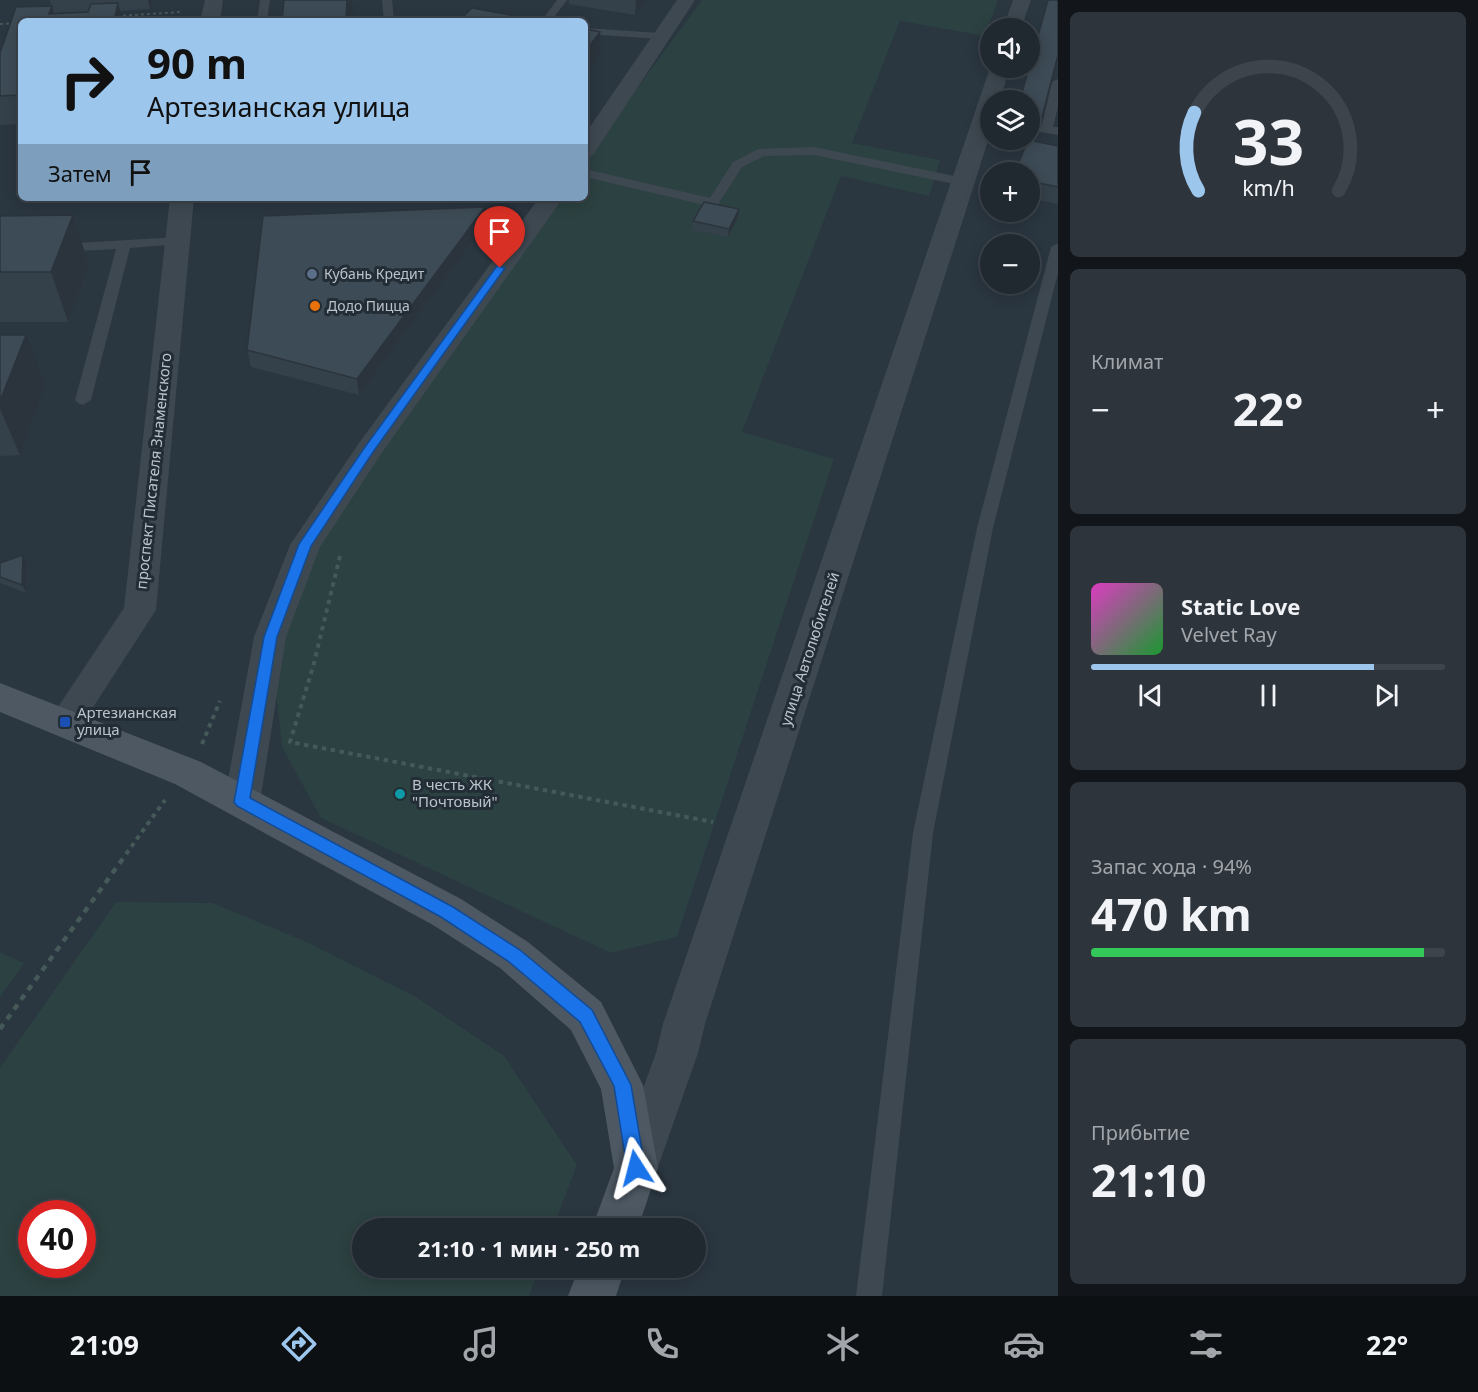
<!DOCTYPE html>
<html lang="ru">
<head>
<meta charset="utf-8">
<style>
  body { margin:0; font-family:"Noto Sans",sans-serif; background:#2d343c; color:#f1f3f6; height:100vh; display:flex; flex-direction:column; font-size:22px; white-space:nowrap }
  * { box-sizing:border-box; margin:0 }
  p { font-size:20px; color:#a2a6ab }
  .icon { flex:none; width:33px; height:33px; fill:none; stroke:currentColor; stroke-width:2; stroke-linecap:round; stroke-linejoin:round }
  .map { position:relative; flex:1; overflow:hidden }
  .panel { display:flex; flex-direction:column; gap:12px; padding:12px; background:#12161a; width:420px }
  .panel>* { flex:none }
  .hud { position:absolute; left:18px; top:18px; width:570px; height:183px; border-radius:9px; box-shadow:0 3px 15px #0003,0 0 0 2px #3d444c; background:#9dc6ed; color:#111; overflow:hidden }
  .buttons { position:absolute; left:980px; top:18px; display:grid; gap:12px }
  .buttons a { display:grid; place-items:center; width:60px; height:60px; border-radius:50%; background:#202830; box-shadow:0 3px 15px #0003,0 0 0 2px #3d444c; font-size:30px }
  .speed { position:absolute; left:18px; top:1200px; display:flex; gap:12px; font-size:30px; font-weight:700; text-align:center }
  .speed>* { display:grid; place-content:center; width:78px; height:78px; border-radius:50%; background:#202830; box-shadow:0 3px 15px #0003,0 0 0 2px #3d444c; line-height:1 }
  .speed .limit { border:9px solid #d22; background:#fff; color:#111 }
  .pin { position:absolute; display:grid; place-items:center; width:51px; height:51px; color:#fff; margin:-62px -26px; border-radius:50% 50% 50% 0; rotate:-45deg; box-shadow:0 0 6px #0007 }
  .pin .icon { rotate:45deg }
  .me { position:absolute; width:66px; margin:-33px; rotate:351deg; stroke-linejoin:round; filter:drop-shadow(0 0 4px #0008) }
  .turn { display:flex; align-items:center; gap:21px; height:126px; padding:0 30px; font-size:27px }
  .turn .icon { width:78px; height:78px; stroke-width:2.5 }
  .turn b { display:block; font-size:42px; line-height:51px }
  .then { display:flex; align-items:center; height:57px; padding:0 30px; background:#0003; gap:12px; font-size:22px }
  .big { font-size:45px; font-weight:700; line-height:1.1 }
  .panel .widget { flex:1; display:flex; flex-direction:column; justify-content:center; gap:9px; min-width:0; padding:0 21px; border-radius:9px; background:#2d343c }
  .panel .dial { align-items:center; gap:0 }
  .dial svg { height:156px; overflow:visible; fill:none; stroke:#3d444c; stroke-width:7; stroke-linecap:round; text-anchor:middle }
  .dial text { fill:#f1f3f6; stroke:none }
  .song { display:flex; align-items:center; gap:18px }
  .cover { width:72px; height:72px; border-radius:9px; background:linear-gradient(135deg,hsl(310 70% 55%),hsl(130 70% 35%)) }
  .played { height:6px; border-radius:3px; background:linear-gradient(90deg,#9dc6ed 80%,#3d444c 80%) }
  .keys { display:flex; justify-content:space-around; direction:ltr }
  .heat { display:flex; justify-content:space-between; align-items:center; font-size:33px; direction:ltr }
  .charge { height:9px; border-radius:4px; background:linear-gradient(90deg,#34c759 94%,#3d444c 0) }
  .trip { position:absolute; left:352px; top:1218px; width:354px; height:60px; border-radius:30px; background:#202830; box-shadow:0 3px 15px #0003,0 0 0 2px #3d444c; font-weight:700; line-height:60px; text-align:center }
  .menu { display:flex; height:96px; justify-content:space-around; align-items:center; background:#0d1013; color:#a2a6ab }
  .menu .icon { width:42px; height:42px }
  .menu .active { color:#9dc6ed }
  .menu b { font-size:27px; color:#f1f3f6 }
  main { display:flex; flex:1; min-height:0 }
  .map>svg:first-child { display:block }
  .green { fill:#2c4141; fill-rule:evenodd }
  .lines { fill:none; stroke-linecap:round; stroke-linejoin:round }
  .path-far2 { stroke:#455958; stroke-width:2; stroke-dasharray:3 3; stroke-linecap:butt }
  .path-far1 { stroke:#455958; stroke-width:4; stroke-dasharray:4.5 4.5; stroke-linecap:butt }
  .path { stroke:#455958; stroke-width:4.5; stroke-dasharray:6 6; stroke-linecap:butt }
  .lane { fill:#3e4850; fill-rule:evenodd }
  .street { fill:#3e4850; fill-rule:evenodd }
  .secondary { fill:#4d5863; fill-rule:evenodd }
  .wall { fill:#34404a; fill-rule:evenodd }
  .shaded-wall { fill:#2b343c }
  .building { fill:#3d4b56; stroke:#2b343c; stroke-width:1.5 }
  .route { fill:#1a73e8; stroke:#114b97; stroke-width:1.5 }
  .service-dot { fill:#5c6f8a; stroke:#232d36; stroke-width:2 }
  .food-dot { fill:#e8710a; stroke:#232d36; stroke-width:2 }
  .transit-dot { fill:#1a4fb4; stroke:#232d36; stroke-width:2 }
  .culture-dot { fill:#0f9aa8; stroke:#232d36; stroke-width:2 }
  .labels { text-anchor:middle; stroke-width:6; stroke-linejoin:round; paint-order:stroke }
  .far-poi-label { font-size:14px; fill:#bbc3ca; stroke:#232d36; text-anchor:start }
  .street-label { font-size:15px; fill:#bbc3ca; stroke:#232d36 }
  .poi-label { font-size:15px; fill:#bbc3ca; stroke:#232d36; text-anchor:start }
</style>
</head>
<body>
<main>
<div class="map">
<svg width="1058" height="1296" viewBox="0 0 1058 1296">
  <rect width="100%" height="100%" fill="#2a3640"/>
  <!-- green -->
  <g class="green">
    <path d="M702,0H998L985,36L900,21L852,143L940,160L929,196L841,176L742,432L834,459L677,937L611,953L321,818L282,747L270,637L331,506L557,198H585V159Z"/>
    <path d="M116,902L212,903L307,942L416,997L504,1056L577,1165L553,1228H363V1268H539L529,1296H0V1068ZM32,1214H82V1264H32Z"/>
    <path d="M0,952L24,963L0,997Z"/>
  </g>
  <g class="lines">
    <!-- path-far2 -->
    <g class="path-far2">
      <path d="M117,16L181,12"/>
      <path d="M0,24L21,23"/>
    </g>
    <!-- path-far1 -->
    <g class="path-far1">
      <path d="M340,556L313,667L290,742L713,822"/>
      <path d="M202,744L220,701"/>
      <path d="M126,854L165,800"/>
    </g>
    <!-- path -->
    <path class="path" d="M0,1029L127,853"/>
    <!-- lane -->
    <g class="lane">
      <path d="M260,0H270L267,21H257Z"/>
      <path d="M382,0H392L394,21H384Z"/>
      <path d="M557,0H567L551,21H541Z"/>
      <path d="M585,28L661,33L666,36L661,39L585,34Z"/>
      <path d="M1058,79V107L1053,127H1058V135L1029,130V122L1042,125L1052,82Z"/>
      <path d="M814,147L964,178L970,182L964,186L814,155L764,156L742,167L717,206L713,207L585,177V169L710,198L733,162L758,149Z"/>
      <path d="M178,237L183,238L185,241L183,244L130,248L91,400L83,405L78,403L75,400L116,249L60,252L53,248L60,244Z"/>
      <path d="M1058,243V273L993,528L933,833L882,1296H856L913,833L977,528L1051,247Z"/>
    </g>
    <!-- street -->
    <g class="street">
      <path d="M205,0H223L220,21H200Z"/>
      <path d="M677,0H695L593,155L585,157V134Z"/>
      <path d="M1013,0H1031L1021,28H1003Z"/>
      <path d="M990,68H1010L1000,100H990V134L975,182L705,1024L698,1053L652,1184L636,1190L620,1184L614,1168L656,1053L663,1024Z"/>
      <path d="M170,198H194L156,610L77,732L65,736L53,732L48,722L124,608Z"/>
      <path d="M539,198H563L379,457L320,547L286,637L260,802L255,813L242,818L229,813L224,802L254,637L290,545L359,443Z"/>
    </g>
    <!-- secondary -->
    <g class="secondary">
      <path d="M0,683L201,762L461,899L528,942L601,1002L643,1085L658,1168L638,1228H592L614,1168L601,1089L571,1030L500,968L433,925L175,784L0,712Z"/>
      <path d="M579,1268H625L616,1296H568Z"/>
    </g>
  </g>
  <!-- wall -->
  <g class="wall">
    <path d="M50,0H153L150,9L120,11L123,21H21V124L0,125V53L16,7L51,6ZM88,12L54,14V13L89,12Z"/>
    <path d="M569,0H646L635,15L569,4Z"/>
    <path d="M1029,100L1042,117L1040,125L1029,123Z"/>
    <path d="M1058,146V202L1057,204L1029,198V172Z"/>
    <path d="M73,215L89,265L68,322H0V216Z"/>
    <path d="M738,217L728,237L692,230L693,221Z"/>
    <path d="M486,223L359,395L251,367L247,350Z"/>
    <path d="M0,335L45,385L20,455L0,456Z"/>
    <path d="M0,563H27L26,593L0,583Z"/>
  </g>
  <!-- shaded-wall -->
  <g class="shaded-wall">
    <path d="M148,0H153L150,9Z"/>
    <path d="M347,0H352L353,21H346Z"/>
    <path d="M636,0H646L635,15Z"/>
    <path d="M118,3L123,21H114Z"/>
    <path d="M52,6L56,21L49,14Z"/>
    <path d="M600,32L599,54L585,73V52Z"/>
    <path d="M21,87V102L19,95Z"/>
    <path d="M485,207L486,223L359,395L357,379Z"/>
    <path d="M739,209L738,217L728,237L729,229Z"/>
    <path d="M73,215L89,265L68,322L51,272Z"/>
    <path d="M26,335L45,385L20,455L0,409V401Z"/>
    <path d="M23,555L27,563L26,593L22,585Z"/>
  </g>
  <!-- building -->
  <g class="building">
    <path d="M284,0H347L346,21H282Z"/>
    <path d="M1048,0H1058V55L1042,117L1029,114V100H1020Z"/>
    <path d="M118,3L114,21H21V87L19,95L0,96V53L16,7L52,6L49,14L88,12L91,4Z"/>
    <path d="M472,8L542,21H459Z"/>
    <path d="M585,29L600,32L585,52Z"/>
    <path d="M1028,140L1058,146V187L1029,181V172H1015Z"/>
    <path d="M704,202L739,209L729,229L693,221Z"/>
    <path d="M485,207L357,379L247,350L263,216Z"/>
    <path d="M73,215L51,272H0V216Z"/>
    <path d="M0,335H26L0,401Z"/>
    <path d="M23,555L22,585L0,577V563Z"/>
  </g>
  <!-- route -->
  <path class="route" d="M497,266L505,268L373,452L311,546L277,637L250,798L453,907L520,950L592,1010L631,1085L645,1168L643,1175L636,1177L630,1175L627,1168L614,1086L580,1022L508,961L441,917L237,806L234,802L264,637L299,544L365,447Z"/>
  <!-- markers -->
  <circle class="service-dot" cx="312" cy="274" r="6"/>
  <circle class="food-dot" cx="315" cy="306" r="6"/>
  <rect class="transit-dot" x="59" y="716" width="12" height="12" rx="3"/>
  <circle class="culture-dot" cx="400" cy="794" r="6"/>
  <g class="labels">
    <!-- far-poi labels -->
    <g class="far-poi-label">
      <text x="324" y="279">Кубань Кредит</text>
      <text x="327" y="311">Додо Пицца</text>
    </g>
    <!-- street labels -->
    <g class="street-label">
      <text transform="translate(154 471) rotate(-84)" y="5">проспект Писателя Знаменского</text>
      <text transform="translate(810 649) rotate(-72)" y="5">улица Автолюбителей</text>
    </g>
    <!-- poi labels -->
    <g class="poi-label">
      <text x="77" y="718">Артезианская<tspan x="77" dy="17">улица</tspan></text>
      <text x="412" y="790">В честь ЖК<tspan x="412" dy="17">"Почтовый"</tspan></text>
    </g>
  </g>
</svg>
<div class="buttons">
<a><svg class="icon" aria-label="sound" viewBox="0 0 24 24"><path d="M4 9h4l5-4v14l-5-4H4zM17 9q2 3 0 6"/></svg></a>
<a><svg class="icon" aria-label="layers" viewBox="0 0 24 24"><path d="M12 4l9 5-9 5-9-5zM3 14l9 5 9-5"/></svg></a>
<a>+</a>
<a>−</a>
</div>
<div class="speed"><div class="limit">40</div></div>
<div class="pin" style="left:500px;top:268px;background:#d93025"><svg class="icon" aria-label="arrive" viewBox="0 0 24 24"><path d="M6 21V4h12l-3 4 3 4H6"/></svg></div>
<svg class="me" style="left:636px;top:1168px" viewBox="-20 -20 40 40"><path d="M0-17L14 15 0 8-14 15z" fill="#1a73e8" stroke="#fff" stroke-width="4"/></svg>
<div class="trip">21:10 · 1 мин · 250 m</div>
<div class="hud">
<div class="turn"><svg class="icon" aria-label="right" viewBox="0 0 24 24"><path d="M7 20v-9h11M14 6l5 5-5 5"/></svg><div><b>90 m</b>Артезианская улица</div></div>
<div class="then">Затем<svg class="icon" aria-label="arrive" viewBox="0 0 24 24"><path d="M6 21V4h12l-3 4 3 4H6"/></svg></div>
</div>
</div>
<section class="panel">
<div class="widget dial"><svg viewBox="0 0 100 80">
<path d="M14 69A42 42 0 1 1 86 69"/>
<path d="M14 69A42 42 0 0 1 12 29" stroke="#9dc6ed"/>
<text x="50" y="56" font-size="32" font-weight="700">33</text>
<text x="50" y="72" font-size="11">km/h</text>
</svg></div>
<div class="widget"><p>Климат</p>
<div class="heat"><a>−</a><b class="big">22°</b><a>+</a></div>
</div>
<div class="widget">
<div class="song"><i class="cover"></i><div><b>Static Love</b><p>Velvet Ray</p></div></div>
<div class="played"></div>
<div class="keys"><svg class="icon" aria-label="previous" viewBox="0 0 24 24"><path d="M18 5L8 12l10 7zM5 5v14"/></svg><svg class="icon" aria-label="pause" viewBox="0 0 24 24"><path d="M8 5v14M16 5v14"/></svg><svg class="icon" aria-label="next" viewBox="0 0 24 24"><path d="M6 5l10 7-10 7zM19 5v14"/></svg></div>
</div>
<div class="widget"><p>Запас хода · 94%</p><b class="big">470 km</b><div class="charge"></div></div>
<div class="widget"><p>Прибытие</p><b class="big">21:10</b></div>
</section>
</main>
<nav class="menu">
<b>21:09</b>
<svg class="icon active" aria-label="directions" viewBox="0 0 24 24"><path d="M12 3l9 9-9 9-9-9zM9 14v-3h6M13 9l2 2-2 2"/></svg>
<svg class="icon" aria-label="music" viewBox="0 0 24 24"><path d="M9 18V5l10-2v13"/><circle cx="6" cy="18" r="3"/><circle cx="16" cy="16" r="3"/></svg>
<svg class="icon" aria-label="phone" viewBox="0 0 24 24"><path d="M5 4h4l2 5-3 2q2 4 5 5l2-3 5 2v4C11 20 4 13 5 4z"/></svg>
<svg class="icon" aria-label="climate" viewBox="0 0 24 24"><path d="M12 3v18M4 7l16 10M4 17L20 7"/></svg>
<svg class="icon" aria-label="car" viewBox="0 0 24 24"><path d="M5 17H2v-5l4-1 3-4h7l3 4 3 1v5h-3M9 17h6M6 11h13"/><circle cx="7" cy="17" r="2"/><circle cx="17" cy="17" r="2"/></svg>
<svg class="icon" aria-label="filters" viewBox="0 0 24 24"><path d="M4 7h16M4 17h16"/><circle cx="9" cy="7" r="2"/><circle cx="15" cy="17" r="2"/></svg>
<b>22°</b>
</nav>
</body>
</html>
